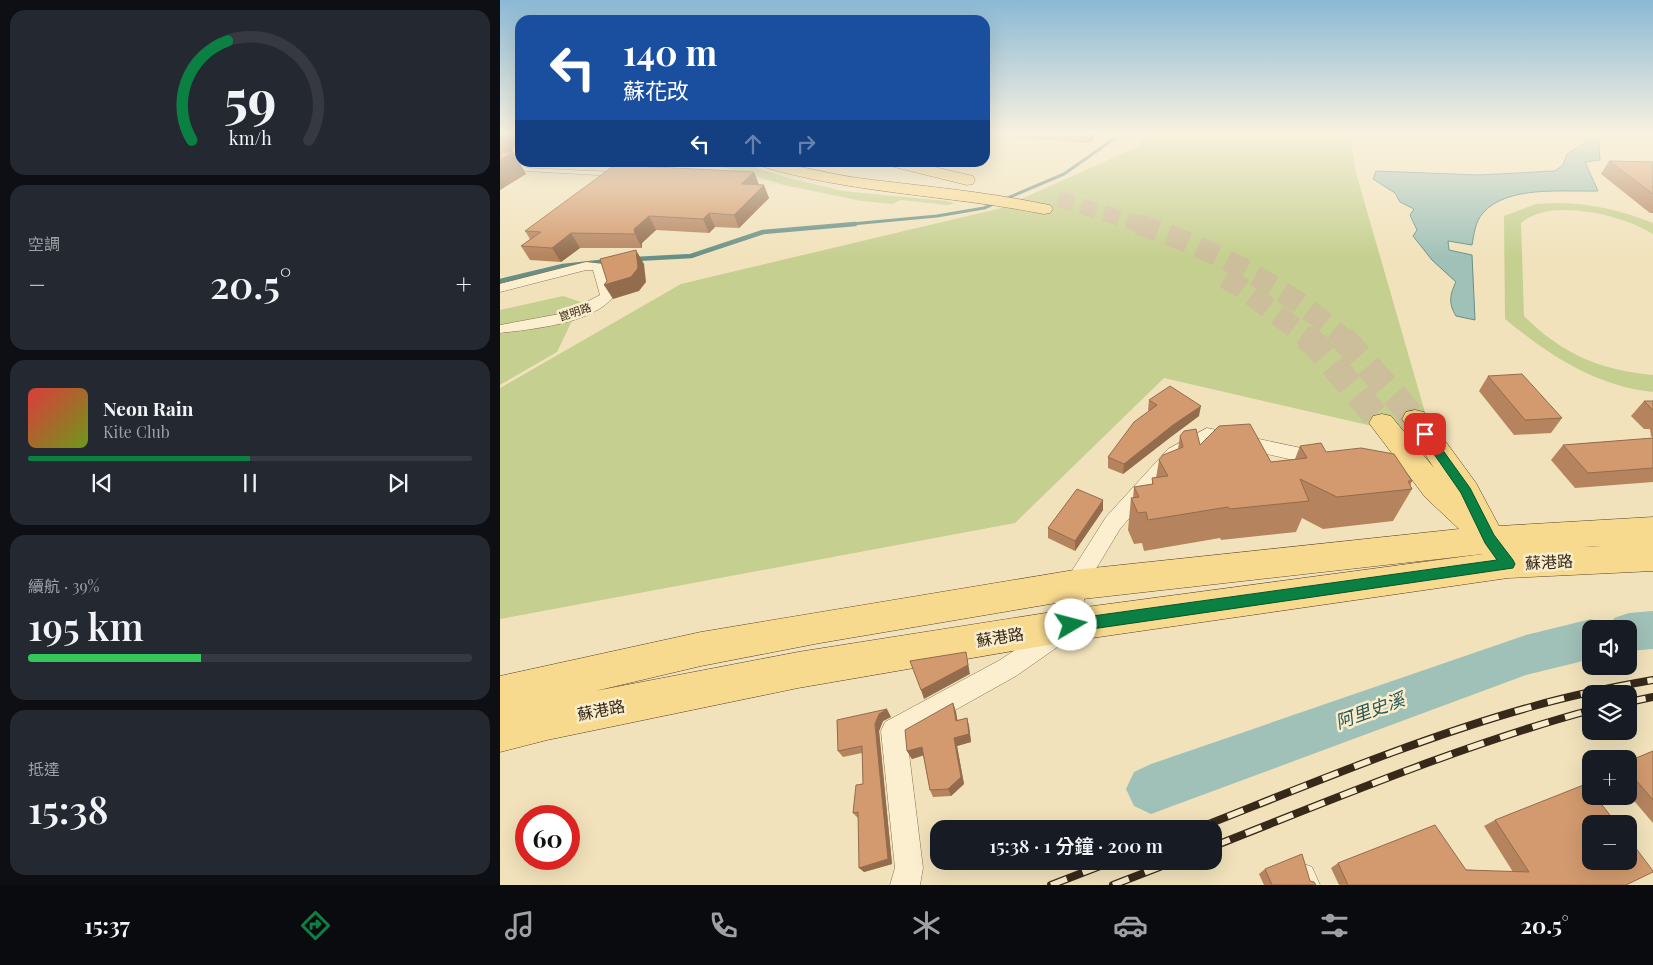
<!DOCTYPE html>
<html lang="zh-TW">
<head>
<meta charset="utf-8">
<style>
  body { margin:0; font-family:"Playfair Display","Noto Sans TC",serif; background:#242831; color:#f1f3f6; height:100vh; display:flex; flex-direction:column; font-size:19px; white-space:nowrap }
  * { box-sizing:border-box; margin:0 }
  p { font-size:16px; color:#9ea1a6 }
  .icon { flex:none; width:28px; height:28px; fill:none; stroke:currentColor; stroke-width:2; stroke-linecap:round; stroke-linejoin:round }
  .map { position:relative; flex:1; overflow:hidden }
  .side { display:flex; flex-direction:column; gap:10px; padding:10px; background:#0d0f14; width:500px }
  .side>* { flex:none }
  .banner { position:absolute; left:15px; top:15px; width:475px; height:152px; border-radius:15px; box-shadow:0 5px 20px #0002; background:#1a4fa0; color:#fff; overflow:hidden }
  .controls { position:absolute; left:1082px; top:620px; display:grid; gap:10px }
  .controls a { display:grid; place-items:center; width:55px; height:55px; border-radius:10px; background:#171b24; box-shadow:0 5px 20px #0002; font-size:25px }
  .speed { position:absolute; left:15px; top:805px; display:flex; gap:10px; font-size:25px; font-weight:700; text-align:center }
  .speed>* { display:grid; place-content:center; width:65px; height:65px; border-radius:50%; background:#171b24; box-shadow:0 5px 20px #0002; line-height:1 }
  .speed .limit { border:8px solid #d22; background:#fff; color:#111 }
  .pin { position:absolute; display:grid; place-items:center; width:42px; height:42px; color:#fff; margin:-21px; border-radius:10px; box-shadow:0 2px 8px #0006 }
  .me { position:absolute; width:55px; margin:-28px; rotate:82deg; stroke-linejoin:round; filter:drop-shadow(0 0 4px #0008) }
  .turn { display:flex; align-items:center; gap:18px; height:105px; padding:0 25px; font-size:22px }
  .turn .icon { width:65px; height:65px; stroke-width:2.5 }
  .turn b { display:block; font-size:35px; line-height:42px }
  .lanes { display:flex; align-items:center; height:48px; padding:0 25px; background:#0003; justify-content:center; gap:25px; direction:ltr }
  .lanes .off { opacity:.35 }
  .big { font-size:38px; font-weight:600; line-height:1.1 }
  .side .widget { flex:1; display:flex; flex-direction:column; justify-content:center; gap:8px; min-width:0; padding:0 18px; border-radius:15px; background:#242831 }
  .side .dial { align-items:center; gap:0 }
  .dial svg { height:130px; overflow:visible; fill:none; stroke:#363941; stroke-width:7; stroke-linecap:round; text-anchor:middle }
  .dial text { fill:#f1f3f6; stroke:none }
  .song { display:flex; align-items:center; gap:15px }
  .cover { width:60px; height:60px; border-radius:8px; background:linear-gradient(135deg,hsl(0 70% 55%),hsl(80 70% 35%)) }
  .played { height:5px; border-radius:2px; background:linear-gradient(90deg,#0b8043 50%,#363941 50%) }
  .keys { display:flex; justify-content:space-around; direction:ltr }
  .heat { display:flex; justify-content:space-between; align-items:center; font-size:28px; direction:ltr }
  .charge { height:8px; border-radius:4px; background:linear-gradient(90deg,#34c759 39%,#363941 0) }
  .trip { position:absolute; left:430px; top:820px; width:292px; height:50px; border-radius:15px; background:#171b24; box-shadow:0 5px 20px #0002; font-weight:600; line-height:50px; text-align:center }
  .tabs { display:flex; height:80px; justify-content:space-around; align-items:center; background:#090b0e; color:#9ea1a6 }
  .tabs .icon { width:35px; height:35px }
  .tabs .active { color:#0b8043 }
  .tabs b { font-size:22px; color:#f1f3f6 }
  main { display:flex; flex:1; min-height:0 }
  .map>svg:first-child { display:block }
  .green { fill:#c5cf8f }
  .water { fill:#a0c1b8; stroke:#678f86 }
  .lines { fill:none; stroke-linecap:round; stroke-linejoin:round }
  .stream-far1 { stroke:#678f86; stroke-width:3 }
  .stream { stroke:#678f86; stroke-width:4.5 }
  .river { fill:#a0c1b8; fill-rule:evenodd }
  .primary-tunnel-far2 { stroke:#ccbd9b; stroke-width:16; stroke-dasharray:16 8; stroke-linecap:butt }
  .primary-tunnel-far1 { stroke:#ccbd9b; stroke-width:21; stroke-dasharray:21 11; stroke-linecap:butt }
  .primary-tunnel { stroke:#ccbd9b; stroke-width:26; stroke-dasharray:26 13; stroke-linecap:butt }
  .lane-casing { stroke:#897154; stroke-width:1 }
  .street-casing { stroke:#897154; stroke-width:1 }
  .primary-casing { stroke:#563f29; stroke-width:1 }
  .lane { fill:#fbefcf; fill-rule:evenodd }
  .street { fill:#fbefcf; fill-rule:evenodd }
  .primary { fill:#f8da8f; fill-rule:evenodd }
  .rail-casing { stroke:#37291a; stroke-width:8 }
  .rail { stroke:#f8eccb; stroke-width:5.5; stroke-dasharray:17; stroke-linecap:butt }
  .wall { fill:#b5845f }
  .shaded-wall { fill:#936c4d }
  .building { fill:#d29a6e; stroke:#936c4d }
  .route { fill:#0b8043; stroke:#07532c }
  .labels { text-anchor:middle; stroke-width:5; stroke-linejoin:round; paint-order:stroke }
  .far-street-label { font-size:11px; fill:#37291a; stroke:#f8eccb }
  .near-street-label { font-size:16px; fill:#37291a; stroke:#f8eccb }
  .near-water-label { font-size:18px; font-style:italic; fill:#285856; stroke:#f8eccb }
</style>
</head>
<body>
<main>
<section class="side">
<div class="widget dial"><svg viewBox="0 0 100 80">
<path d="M14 69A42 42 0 1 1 86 69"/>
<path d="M14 69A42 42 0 0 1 36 8" stroke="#0b8043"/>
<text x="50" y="56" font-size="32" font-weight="700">59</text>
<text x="50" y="72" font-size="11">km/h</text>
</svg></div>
<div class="widget"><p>空調</p>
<div class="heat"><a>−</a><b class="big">20.5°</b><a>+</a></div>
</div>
<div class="widget">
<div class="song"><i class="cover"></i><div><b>Neon Rain</b><p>Kite Club</p></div></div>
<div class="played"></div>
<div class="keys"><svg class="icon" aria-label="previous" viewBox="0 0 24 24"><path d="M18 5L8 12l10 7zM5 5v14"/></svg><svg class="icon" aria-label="pause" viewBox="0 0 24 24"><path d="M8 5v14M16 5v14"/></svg><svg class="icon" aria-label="next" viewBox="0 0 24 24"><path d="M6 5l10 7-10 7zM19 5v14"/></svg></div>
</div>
<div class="widget"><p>續航 · 39%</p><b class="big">195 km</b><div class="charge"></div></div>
<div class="widget"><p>抵達</p><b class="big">15:38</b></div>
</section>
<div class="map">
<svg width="1153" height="885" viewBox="0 0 1153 885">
  <rect width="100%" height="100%" fill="#f1e2bb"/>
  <!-- green -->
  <g class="green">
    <path d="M647,134H850L856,173L933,440L664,378L515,523L0,619V388L181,284L501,208L639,146Z"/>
    <path d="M209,163H241L288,178L343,191L447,201L454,203L448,205L401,200L392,204L362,201L288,186Z"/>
    <path d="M1055,203C1090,203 1121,210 1153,223V234C1123,215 1050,197 1021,223L1024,316C1062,354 1100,370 1153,375V392C1095,386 1049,355 1005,319L1004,216L1036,204Z"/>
    <path d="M63,296L81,302L57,352L0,385V334L49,322L0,327V310Z"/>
  </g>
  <!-- water -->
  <path class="water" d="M1086,134H1098L1100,160L1085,162L1098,191C1064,192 1007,185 983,213C975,222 974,234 972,245L948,241L949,250L972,255L975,320L956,316C948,303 950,294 956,282L932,260L913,236L917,230L910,215L914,209L900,202L895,193L873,179L876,171L978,175L1055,171L1063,165L1067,154L1085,143Z"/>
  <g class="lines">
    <!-- stream-far1 -->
    <path class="stream-far1" d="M341,225L437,216L484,208L564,174L621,134"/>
    <!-- stream -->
    <g class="stream">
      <path d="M136,259L191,256L263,232L355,224"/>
      <path d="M0,281L63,266L109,261"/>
    </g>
    <!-- river -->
    <g class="river">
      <path d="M1153,611V649L1129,651V629H1110L1114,618L1129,613Z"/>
      <path d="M1091,619L1106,625L1108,629H1091V659L1026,675L651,814L634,806L626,789L634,772L651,764L1026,635Z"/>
    </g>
    <!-- primary-tunnel-far2 -->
    <path class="primary-tunnel-far2" d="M558,199L642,225"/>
    <!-- primary-tunnel-far1 -->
    <g class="primary-tunnel-far1">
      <path d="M638,224C712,248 785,286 843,338"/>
      <path d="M725,278L742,288L808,338"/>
    </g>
    <!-- primary-tunnel -->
    <g class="primary-tunnel">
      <path d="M806,337L816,345L882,423"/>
      <path d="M842,337L915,419"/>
    </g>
    <defs>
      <g id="lane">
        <path d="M0,159L15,160L27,168L115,172L118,174L115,176L26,171L12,163H0Z"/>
        <path d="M807,865L812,867L820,885H805L800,872L802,867Z"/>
      </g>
      <g id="street">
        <path d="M86,262L104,264L114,296C93,324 32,329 0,333V325L65,313L100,295L93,270H86L0,292V284Z"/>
        <path d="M707,428L820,452L826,454L829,459L826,464L820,466L709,441L680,459L620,529L585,587L582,625L579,632L516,676L407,737L423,868L420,885H390L395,868L381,731L385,722L500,660L560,620L563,585L606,517L668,449Z"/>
      </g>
      <g id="primary">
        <path d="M255,162C290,162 323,173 358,178C420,186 482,191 544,204L550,205L553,209L550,213L544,214C449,195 351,194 257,165Z"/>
        <path d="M384,162H414L473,176L475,180L473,184L467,185L386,165Z"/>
        <path d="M915,410L924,412L976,483L999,526L1153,517V543L1084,547L1153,543V571L1008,578L571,641L298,688L47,740L0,752V676L201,632L574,570L959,529L925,497L869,423L873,416L882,414L891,416L934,468L902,419L906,412ZM983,554L571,609L298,652L95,691L201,666L320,643L574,600Z"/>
      </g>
    </defs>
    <!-- lane casing -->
    <use href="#lane" class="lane-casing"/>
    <!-- street casing -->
    <use href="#street" class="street-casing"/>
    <!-- primary casing -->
    <use href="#primary" class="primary-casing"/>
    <!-- lane -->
    <use href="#lane" class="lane"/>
    <!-- street -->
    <use href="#street" class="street"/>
    <!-- primary -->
    <use href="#primary" class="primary"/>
    <defs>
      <g id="rail">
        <path d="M1129,702L1153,697"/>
        <path d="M696,829C808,785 919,738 1034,706C1073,695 1113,687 1153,680"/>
        <path d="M714,846C839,797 962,745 1091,710"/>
        <path d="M551,885L613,861"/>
        <path d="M613,885L675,861"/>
      </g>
    </defs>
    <!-- rail casing -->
    <use href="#rail" class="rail-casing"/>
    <!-- rail -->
    <use href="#rail" class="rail"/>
  </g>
  <!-- wall -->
  <g class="wall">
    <path d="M0,134L26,174L0,190Z"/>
    <path d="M494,134H597L590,143L494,136Z"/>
    <path d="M1109,161L1153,162V213H1150L1101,174Z"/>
    <path d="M254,172L259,185L269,198L239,228L215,227L209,233L156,230L142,243V248H80L61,262L30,260L21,246L30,239L25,231Z"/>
    <path d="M988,376L1062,418L1051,433L1014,435L979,391Z"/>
    <path d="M649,400L699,416L672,436L623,474L608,468V457L649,411L648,410Z"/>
    <path d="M1144,401H1153V482L1075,488L1051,460L1063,445L1153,438L1151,436L1150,429H1144L1131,416Z"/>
    <path d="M680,436L700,445L771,462L795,459L800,446L826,452L912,481L910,486L912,489L893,521L823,529L802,518L796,532L721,540L720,538L644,551L642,543L634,544L628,530L631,498H633L634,487L652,484V478H656L659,460L678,449Z"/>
    <path d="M603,500V510L575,551L548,538V528Z"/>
    <path d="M453,703L456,712L457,720L467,718L469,726L471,742L457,746L464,784L451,796L433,797L430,790L423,755L412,759L407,751Z"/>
    <path d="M391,717L383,721L379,731L392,864L364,872L358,818L353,813L363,784L362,753L343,757L338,751L337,720Z"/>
    <path d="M1153,751V823L1129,795V761Z"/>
    <path d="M995,820L1126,885H839L831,868L838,863L1013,872L984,826Z"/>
    <path d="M765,869L810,881L816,885H764L759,874Z"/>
  </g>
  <!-- shaded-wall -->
  <g class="shaded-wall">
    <path d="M0,134H20V136L11,153L13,152L26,174L0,190V160L8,155L0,143Z"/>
    <path d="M591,134H597L590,143Z"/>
    <path d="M254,172L259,185L241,184Z"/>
    <path d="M264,185L269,198L239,228L234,215Z"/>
    <path d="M209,213L215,227L209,233L203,219Z"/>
    <path d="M149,216L156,230L142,243V248L135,234L134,229Z"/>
    <path d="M71,233L80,248L61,262L52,248Z"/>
    <path d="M136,250L144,264L146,282L139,291L113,299L104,285Z"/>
    <path d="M701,406L699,416L672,436L623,474L624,464L673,425Z"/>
    <path d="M603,500V510L575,551V541Z"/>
    <path d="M466,652L470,674L424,699L421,690Z"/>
    <path d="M453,703L456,712L459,729L456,721Z"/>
    <path d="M387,709L391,717L383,721L379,731L392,864L364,872L359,868L375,724L379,714Z"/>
    <path d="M467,718L469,726L471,742L457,746L464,784L451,796L448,789L454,738Z"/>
    <path d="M422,747L425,755L412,759L407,751Z"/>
  </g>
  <!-- building -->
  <g class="building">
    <path d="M0,152H13L0,160Z"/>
    <path d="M1109,161L1153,162V194Z"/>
    <path d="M115,165L254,172L241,184L264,185L234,215L209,213L203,219L149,216L134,229L135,234L71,233L52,248L21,246L41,232L25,231Z"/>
    <path d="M136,250L138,268L131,277L104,285L107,281L100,259Z"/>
    <path d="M1022,374L1062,418L1025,420L988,376Z"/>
    <path d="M670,386L701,406L673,425L624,464L608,457L634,422L657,405L649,400Z"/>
    <path d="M1144,401H1153V410Z"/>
    <path d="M750,424L771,462L807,458L800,446L821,443L826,452L861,448L894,454L912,481H908L912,489L837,497L800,479L809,501L730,509L728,507L648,520L646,512L638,513L631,498L639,497L634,487L653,484L652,478L668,476L659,460L663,455L683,447L680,436L684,431L696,429L700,445L719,426Z"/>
    <path d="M1153,438V468L1088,473L1063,445Z"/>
    <path d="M577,489L603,500L575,541L548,528Z"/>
    <path d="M466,652L468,665L421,690L410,661Z"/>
    <path d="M453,703L456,721L467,718L469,734L454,738L461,777L448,789L430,790L422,747L407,751L405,730Z"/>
    <path d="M387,709L379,714L375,724L388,859L359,868L358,812L353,813L356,785L363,784L362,746L338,751L337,720Z"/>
    <path d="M1153,751V800L1129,772V761Z"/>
    <path d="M1086,784L1091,791V796H1095L1117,824H1091V861H1129V839L1153,871V872L1126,885H848L838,863L935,825L966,870L1029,872L995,820Z"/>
    <path d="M802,854L810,881L814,882L816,885H772L765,869Z"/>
  </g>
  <!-- sky -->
  <linearGradient id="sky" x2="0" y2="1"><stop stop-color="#8bb9d5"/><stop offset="0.52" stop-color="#f9f2e0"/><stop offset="1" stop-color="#f9f2e0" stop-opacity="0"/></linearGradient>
  <rect width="1153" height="258" fill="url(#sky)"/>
  <!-- route -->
  <path class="route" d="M925,430L929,431L970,488L994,535L1013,560L1015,564L1013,568L571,632L565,630L563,625L565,621L571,619L997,560L985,543L961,493L920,434Z"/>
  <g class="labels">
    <!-- far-street labels -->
    <g class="far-street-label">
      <text transform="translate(75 312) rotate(-18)" y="4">崑明路</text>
    </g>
    <!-- near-street labels -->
    <g class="near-street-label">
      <text transform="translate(1049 562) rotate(-3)" y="6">蘇港路</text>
      <text transform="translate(500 637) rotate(-9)" y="6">蘇港路</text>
      <text transform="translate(101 710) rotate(-11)" y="6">蘇港路</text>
    </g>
    <!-- near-water labels -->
    <g class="near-water-label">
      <text transform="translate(870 711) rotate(-20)" y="6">阿里史溪</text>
    </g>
  </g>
</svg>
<div class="controls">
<a><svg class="icon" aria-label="sound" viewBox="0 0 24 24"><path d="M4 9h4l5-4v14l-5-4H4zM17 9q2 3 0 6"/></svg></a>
<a><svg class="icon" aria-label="layers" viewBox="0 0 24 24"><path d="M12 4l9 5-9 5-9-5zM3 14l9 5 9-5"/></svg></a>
<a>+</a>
<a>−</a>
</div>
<div class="speed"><div class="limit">60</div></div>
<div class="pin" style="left:925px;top:434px;background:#d93025"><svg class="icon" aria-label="arrive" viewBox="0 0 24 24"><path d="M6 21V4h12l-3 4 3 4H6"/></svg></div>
<svg class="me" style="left:571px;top:625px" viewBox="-20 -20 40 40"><circle r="19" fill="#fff"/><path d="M0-13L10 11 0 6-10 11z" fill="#0b8043"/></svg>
<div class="trip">15:38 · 1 分鐘 · 200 m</div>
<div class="banner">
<div class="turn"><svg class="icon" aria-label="left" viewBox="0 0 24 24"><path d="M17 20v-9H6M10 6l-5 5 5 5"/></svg><div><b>140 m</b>蘇花改</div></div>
<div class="lanes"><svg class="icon" aria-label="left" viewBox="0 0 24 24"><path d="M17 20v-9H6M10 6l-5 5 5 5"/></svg><svg class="icon off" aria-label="ahead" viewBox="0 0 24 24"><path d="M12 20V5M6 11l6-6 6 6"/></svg><svg class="icon off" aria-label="right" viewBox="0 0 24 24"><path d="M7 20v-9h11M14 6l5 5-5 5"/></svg></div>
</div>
</div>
</main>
<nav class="tabs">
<b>15:37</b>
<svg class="icon active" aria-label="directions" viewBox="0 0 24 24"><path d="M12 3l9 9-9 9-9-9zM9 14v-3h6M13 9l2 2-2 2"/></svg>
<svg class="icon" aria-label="music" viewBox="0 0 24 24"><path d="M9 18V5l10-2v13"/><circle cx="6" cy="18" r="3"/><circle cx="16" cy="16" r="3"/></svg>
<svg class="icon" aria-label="phone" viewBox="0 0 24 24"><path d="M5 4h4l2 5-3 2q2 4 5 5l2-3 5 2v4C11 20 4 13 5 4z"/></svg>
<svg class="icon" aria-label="climate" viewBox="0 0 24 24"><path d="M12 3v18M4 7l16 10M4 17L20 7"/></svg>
<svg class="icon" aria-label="car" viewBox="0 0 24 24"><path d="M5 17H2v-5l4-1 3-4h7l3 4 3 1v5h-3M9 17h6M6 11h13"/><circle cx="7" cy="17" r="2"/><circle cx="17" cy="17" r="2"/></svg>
<svg class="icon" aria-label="filters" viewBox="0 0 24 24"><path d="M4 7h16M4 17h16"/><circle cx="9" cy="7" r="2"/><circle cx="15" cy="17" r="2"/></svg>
<b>20.5°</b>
</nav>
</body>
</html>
